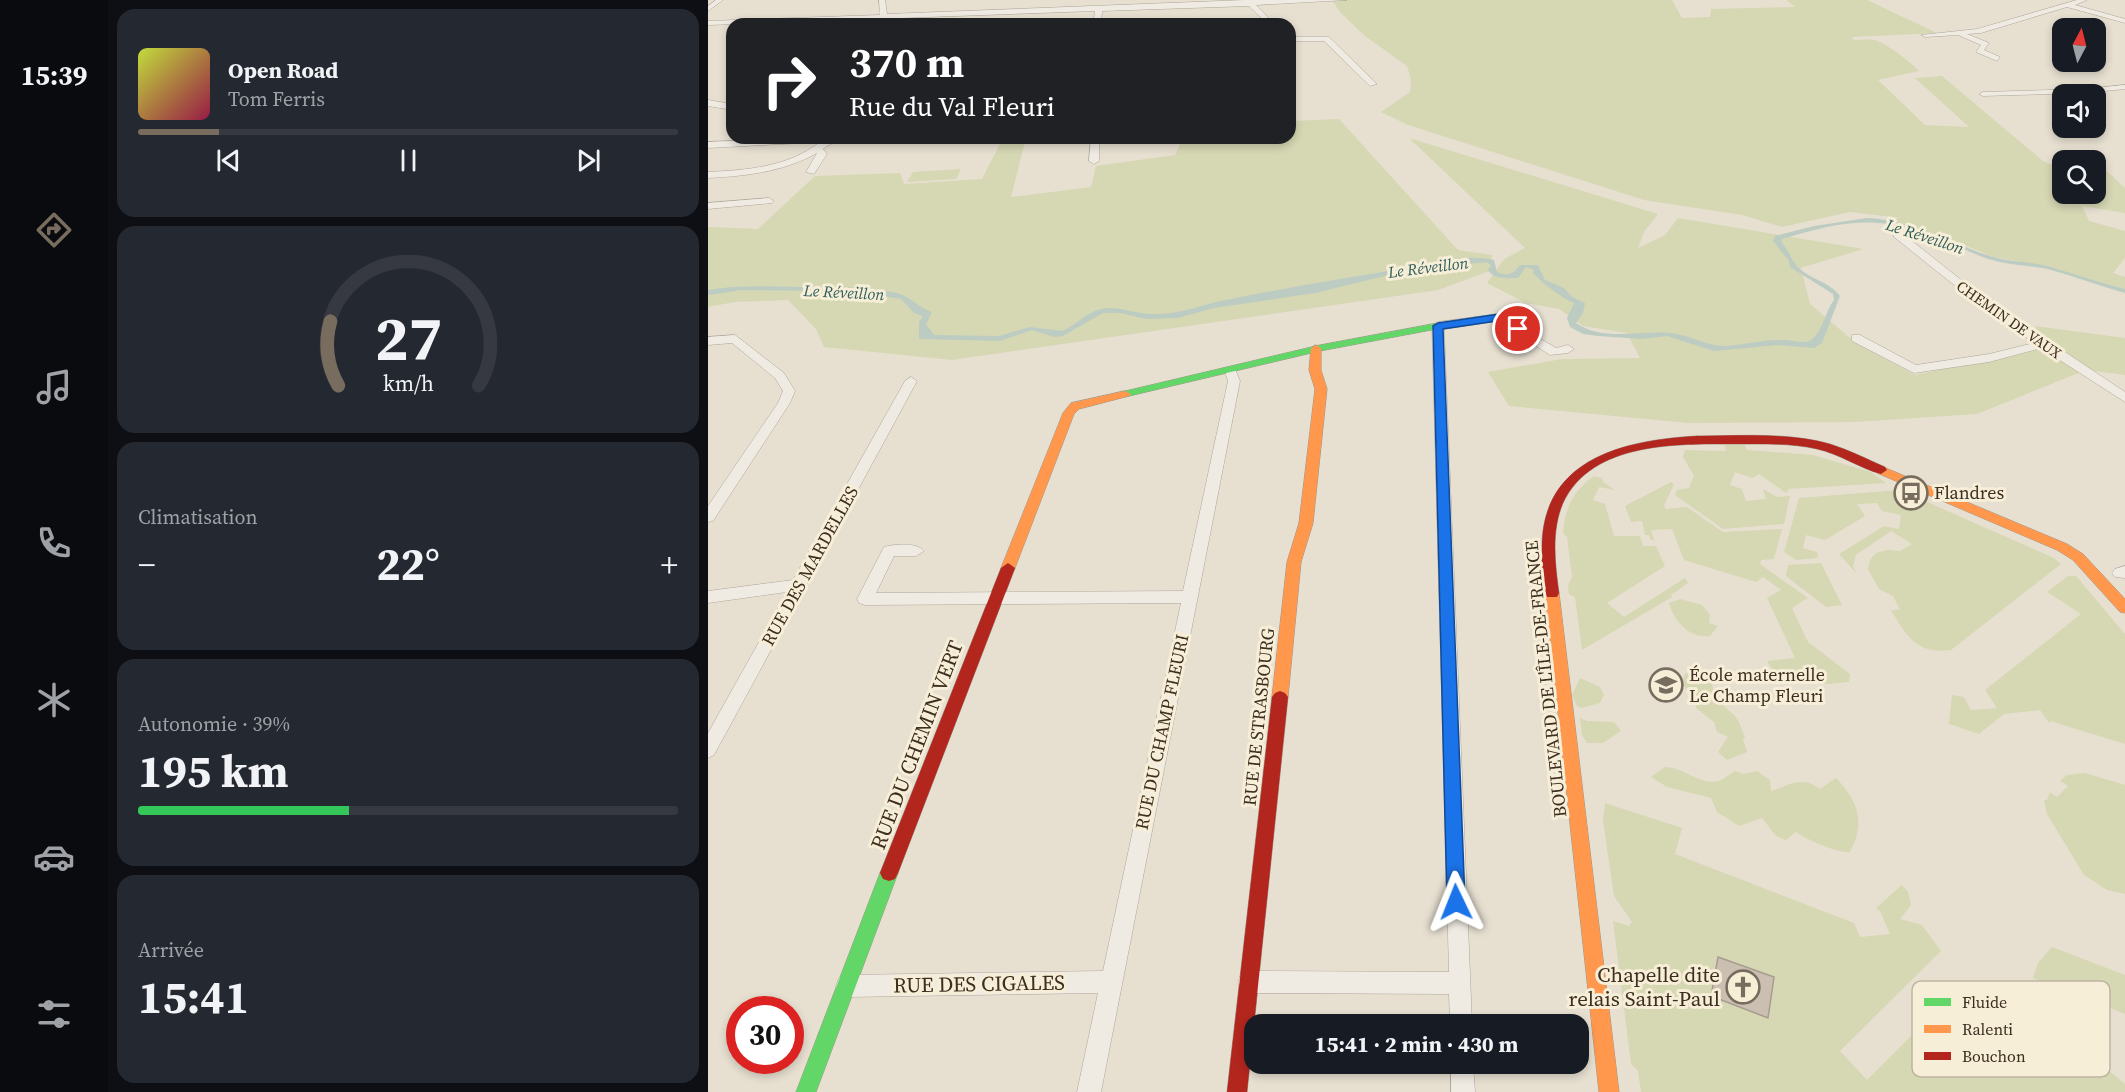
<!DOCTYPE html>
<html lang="fr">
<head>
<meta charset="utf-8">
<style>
  body { margin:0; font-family:"Source Serif 4",serif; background:#242831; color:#f1f3f6; height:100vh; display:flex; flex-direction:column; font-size:22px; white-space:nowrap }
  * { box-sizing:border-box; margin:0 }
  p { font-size:20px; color:#9ea1a6 }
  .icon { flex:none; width:33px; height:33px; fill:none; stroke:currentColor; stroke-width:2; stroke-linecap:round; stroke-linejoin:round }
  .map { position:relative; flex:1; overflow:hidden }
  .details { display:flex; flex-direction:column; gap:9px; padding:9px; background:#0d0f14; width:600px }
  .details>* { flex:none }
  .banner { position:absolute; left:18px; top:18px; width:570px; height:126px; border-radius:18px; box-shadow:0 3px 9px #0003; background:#202124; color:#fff; overflow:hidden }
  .needle { width:39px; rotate:7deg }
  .fabs { position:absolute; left:1344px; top:18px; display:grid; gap:12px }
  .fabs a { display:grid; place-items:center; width:54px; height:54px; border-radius:12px; background:#171b24; box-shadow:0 3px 9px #0003; font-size:30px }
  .speed { position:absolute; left:18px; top:996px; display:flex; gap:12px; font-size:30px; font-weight:700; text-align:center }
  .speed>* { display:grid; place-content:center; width:78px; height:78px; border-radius:50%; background:#171b24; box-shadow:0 3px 9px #0003; line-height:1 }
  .speed .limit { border:9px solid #d22; background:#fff; color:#111 }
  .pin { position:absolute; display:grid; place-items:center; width:51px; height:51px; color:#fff; margin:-26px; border:3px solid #fff; border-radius:50%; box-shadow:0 2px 6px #0007 }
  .me { position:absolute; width:66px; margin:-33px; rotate:358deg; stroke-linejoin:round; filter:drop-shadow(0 0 4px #0008) }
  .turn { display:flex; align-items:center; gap:21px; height:126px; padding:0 24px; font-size:27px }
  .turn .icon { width:78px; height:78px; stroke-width:2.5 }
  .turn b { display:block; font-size:42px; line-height:51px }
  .big { font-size:45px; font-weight:700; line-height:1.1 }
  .details .widget { flex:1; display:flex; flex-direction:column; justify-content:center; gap:9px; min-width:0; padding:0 21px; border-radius:18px; background:#242831 }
  .details .dial { align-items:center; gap:0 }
  .dial svg { height:156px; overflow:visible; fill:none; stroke:#363941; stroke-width:7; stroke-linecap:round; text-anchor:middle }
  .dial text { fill:#f1f3f6; stroke:none }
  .song { display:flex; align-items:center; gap:18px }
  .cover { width:72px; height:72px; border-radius:9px; background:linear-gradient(135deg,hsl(70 70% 55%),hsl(340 70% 35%)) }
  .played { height:6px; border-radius:3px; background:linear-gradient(90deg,#786c5e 15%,#363941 15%) }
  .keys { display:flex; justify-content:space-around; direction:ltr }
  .heat { display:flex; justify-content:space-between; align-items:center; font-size:33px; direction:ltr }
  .charge { height:9px; border-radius:4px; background:linear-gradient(90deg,#34c759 39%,#363941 0) }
  .trip { position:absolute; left:536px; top:1014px; width:345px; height:60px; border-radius:18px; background:#171b24; box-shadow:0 3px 9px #0003; font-weight:700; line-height:60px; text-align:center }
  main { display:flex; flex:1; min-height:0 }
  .tabs { display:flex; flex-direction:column; width:108px; justify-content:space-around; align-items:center; background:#090b0e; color:#9ea1a6 }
  .tabs .icon { width:42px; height:42px }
  .tabs .active { color:#786c5e }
  .tabs b { font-size:27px; color:#f1f3f6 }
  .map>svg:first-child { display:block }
  .green { fill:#d6d7b3 }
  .water { fill:#bcccc2 }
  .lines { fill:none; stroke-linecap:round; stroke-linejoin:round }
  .stream { stroke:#bcccc2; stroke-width:4 }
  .building { fill:#cbbfb2; stroke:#a89c90; stroke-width:1.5 }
  .street-casing { stroke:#ada599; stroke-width:1 }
  .fast-casing { stroke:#9c958a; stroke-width:1 }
  .slow-casing { stroke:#9c958a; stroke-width:1 }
  .jam-casing { stroke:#9c958a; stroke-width:1 }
  .street { fill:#efebe3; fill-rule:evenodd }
  .fast { fill:#63d668; fill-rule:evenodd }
  .slow { fill:#ff974d; fill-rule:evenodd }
  .jam { fill:#b3261e; fill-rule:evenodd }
  .route { fill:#1a73e8; stroke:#114b97; stroke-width:1.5 }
  .labels { text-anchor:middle; stroke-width:6; stroke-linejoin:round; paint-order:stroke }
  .far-street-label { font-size:15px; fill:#3d2e20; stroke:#f7eed8 }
  .far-water-label { font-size:16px; font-style:italic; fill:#2f5d5a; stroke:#f7eed8 }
  .poi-label { font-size:18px; fill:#3d2e20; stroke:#f7eed8; text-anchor:start }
  .street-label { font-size:18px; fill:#3d2e20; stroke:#f7eed8 }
  .near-street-label { font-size:21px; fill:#3d2e20; stroke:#f7eed8 }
  .near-poi-label { font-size:21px; fill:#3d2e20; stroke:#f7eed8; text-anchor:end }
  .key { fill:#f7eed8; stroke:#bfb4a1; stroke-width:1.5 }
  .key-label { font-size:16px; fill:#3d2e20 }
</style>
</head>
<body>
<main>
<nav class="tabs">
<b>15:39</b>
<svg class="icon active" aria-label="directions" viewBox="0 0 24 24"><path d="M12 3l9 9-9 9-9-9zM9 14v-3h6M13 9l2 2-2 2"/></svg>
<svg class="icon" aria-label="music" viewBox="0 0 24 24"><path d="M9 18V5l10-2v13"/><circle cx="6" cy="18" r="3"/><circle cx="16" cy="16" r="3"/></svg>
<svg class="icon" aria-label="phone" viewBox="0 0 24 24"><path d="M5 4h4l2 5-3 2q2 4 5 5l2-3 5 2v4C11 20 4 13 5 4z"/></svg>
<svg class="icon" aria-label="climate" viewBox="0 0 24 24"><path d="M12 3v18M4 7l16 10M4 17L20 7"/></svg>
<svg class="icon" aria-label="car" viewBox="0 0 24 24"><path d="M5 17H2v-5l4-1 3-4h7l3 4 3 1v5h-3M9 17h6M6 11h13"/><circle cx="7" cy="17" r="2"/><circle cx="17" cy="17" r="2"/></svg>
<svg class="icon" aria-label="filters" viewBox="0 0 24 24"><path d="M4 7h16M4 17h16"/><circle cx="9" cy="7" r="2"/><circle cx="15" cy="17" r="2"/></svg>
</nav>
<section class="details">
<div class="widget">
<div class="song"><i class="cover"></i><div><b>Open Road</b><p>Tom Ferris</p></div></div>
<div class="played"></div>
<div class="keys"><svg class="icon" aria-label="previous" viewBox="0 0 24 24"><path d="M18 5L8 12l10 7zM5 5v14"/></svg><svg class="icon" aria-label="pause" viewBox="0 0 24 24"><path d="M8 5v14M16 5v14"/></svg><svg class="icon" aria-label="next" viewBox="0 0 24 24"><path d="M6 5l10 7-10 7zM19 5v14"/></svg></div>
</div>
<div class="widget dial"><svg viewBox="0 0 100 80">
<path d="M14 69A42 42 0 1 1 86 69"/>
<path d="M14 69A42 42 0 0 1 10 36" stroke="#786c5e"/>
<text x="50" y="56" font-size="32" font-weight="700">27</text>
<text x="50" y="72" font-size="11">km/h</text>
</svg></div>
<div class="widget"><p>Climatisation</p>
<div class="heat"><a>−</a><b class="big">22°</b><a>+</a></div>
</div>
<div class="widget"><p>Autonomie · 39%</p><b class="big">195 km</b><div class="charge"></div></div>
<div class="widget"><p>Arrivée</p><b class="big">15:41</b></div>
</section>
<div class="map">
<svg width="1417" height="1092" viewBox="0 0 1417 1092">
  <rect width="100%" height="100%" fill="#e7e0d1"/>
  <!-- green -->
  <g class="green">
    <path d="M624,0H964L974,18L1002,17L1003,9L1087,7L1079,0H1159L1229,33L1144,37L1146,40C1153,40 1160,39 1166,40C1177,42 1204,63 1211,71L1170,80L1217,125L1261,127L1207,78L1234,76L1335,161L1354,169V194H1388V161L1417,188V213L1374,206L1381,221L1417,231V258L1405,273L1417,277V289L1371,277L1346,268L1285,257L1237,237L1178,219L1194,218L1142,212L1074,227L1034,215L936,200L700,125L673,112L702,92L703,79L699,66L657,36L632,12Z"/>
    <path d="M631,119L750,250L784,255V270L730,290L244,360L116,347L108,329L80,300L27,302L0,307V227L50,229L107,176L192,173L196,184L274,179L295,138H318L303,197L383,187L388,166L467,155L475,138H582V121Z"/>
    <path d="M701,138L950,214L936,232L930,248L957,235L970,218L1155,249L1093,268L1102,304L1148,343L1207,375L1336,348L1327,326L1417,338V375L1378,370L1269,414L1147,422L980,423L801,406L780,372L854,359L932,358L919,333L875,326L851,309L818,303L779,283L796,259L817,248Z"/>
    <path d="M253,169L248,179L199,182L205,172Z"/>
    <path d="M1017,445H1037L1039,450L1105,455L1163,472L1178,483L1081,489L1078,493L1051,474L1044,478L1027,472L1022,485L1034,489L1038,501L1058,499L1055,489L1069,497L1082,496L1076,524L1015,529L967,495L969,490L981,488L986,476L975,457L977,450L1018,451Z"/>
    <path d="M886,476L894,478L895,482L907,490L891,487L885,500L897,504L906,536H932L935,546H948L957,566L899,603L916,617L977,578L980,583L963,595L964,597L874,650L867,597L861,594L860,586L864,577L859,537L855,533C857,507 866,490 886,476Z"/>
    <path d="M963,482L966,484L956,506L958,509L979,507L1015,532L1074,529L1066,559L1053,560L1052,564L1100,598L1084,608L1100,642L1142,674L1141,682L1119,684L1064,669L1059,661L1087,658L1059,598L1073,590L1055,577L1048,582L976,560L964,529L943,530L946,540H943L941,535H937L934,521L923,522L917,506Z"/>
    <path d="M1192,490L1346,558L1353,564L1243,650C1210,655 1198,636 1183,610H1192L1185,596L1171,589L1160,569L1162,560L1168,553L1180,550L1192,551L1204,544L1183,531L1148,555L1145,566L1149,574L1131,554L1176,526L1191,529L1193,515L1174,511L1169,503L1149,504L1157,516L1117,540L1098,535L1095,548L1109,552L1110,558L1088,560L1076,552L1091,498Z"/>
    <path d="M1113,563L1134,605L1118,607L1078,576L1080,565Z"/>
    <path d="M1360,576H1368L1417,634V744L1342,721V724L1332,710L1296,714L1271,734L1241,724L1244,695L1256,697L1263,710L1289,708L1277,690L1373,614L1339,592Z"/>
    <path d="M972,599L994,605L1002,615L1001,623L1010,626L1002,636C983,639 966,622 961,603Z"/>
    <path d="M989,671L1004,680C1004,697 1014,704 1026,715C1031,720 1034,730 1037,737L1035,740L1039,752L1019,760L1010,752L1020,737L1009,732L1006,722L988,708V702L974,683L977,674Z"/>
    <path d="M872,678L892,687L896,695L892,703L874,708L869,706L864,695Z"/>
    <path d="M872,718L879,721L906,722L913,731L895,743H879L874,735Z"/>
    <path d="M957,767C976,767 990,785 1010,781C1015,780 1022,774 1027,771L1036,774L1049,771L1062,780L1063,791C1078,787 1094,774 1112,789L1128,778C1150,801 1158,822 1142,852C1131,854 1097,839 1088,832L1078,840L1068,836L1054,818L1031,826L1009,812L1003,798L959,787L943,777Z"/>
    <path d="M1377,773L1417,785V894L1399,890L1376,875L1339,814L1336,800H1339L1342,792L1349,797L1360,786L1352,781L1359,775Z"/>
    <path d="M897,803L974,828L967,854L1146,923L1152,937L1182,934L1172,911L1168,908L1194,885L1200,892L1203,905L1192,919L1214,925L1233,951L1132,1051L1159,1080L1222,1017L1232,1027L1235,1036L1271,1069L1285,1053L1297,1063L1313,1046L1312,1040L1305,1034H1312L1355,1050L1356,1063L1396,1078L1399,1069L1417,1084V1092H933L930,1071L923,1064L905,921L921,926L924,922L906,896L895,821Z"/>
    <path d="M1344,947L1417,975V1014L1325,978L1330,963Z"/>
  </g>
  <!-- water -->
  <path class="water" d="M1159,218C1202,219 1242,243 1282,256C1303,263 1325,261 1346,268C1370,275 1393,283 1417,289V293C1392,286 1368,277 1343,270C1324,265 1304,266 1284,260C1266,255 1251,246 1234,239C1171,214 1137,220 1074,239L1073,241C1080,250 1083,259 1089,266C1100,279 1121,281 1132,296L1114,343L1106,348L1070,345L1006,351L959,336L934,339L890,336L875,334L862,327L859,318L866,303C855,299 833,282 825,273L826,270L818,267L810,278C800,278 786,280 780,270L783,265L778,262L701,270L607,293L506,308L470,318L438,319L413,313H395L355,336L346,337L324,330L292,341L211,339V322L215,316L206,313L193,299L142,291L20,290L0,293V290C39,283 81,288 120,287C141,287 164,288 184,292C202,295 209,307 224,312L218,324L226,335L291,336L322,327L354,331C368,326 376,313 393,309C407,306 420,311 433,313C444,315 459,314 469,312C486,309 501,303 518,300C568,290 619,281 669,273C704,268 750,252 786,260L789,272C800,277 805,274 812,265H830L837,280L856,288L864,297L877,303L875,313L868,323C895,342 934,330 963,333C983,335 997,346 1017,346C1036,345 1056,339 1076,340C1085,340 1095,345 1103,340C1115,332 1117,311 1126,300L1125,294L1082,267L1081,261L1065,241L1067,236L1106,226Z"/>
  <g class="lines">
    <!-- stream -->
    <path class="stream" d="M0,293L28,289"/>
  </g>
  <!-- building -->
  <path class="building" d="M1010,957L1066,977L1060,1018L1003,996Z"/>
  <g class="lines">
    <defs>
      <g id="street">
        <path d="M8,0H15L0,11V6Z"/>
        <path d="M171,0H177L179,14L537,0H639L548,5L567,24H559L541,6L394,11L393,24H385L387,11L0,25V21L172,15Z"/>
        <path d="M1369,0H1379L1367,5L1417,19V23L1359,7L1273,33L1259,34L1281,43L1276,50L1292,57L1289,61L1268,52L1273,45L1250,35L1217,37L1213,35L1269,29Z"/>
        <path d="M582,37H621L669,84L662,86L616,41H582Z"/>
        <path d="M1417,85V89L1376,93L1275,96L1271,94L1275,92L1376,89Z"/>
        <path d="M0,100L24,104V110L0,106Z"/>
        <path d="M90,138H150C138,145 130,137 115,149L119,154L106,174L98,172L109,153C75,172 38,176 0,178V172C40,170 80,167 112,142L0,148V142Z"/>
        <path d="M383,138H391V161L386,164L381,161Z"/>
        <path d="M61,198L66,201L64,203L0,209V203Z"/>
        <path d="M1186,233H1194L1276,298L1417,392V402L1333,348L1281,362L1206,373L1144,341V335H1152L1208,365L1281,354L1326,343L1241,281L1186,237Z"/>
        <path d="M791,314L848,348L860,345L866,349L860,353L842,355L789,321L736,329L764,1024H742L741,994L541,993L533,990L530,982L533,974L541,971L741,972L724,326L730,322Z"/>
        <path d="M27,335L76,373L87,391L82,403L5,521L0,522V506L70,403L75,391L67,378L24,343L0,345V337Z"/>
        <path d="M523,368L527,369L532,381L393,1092H369L390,993L139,997L131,994L128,986L131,978L139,975L395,971L473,603L157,605L151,603L149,599L176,547C186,544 209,542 216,551L208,556H186L168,593L475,591L520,381L517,372Z"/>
        <path d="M203,377L209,381L6,755L0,758V733L79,592L0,603V591L85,580L197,381Z"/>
        <path d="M1417,566V578L1407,577L1404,573L1407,569Z"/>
        <path d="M743,1064H765L767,1092H743Z"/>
      </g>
      <g id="fast">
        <path d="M730,323L734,324V328L612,351L417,397L411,394L413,392L612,345Z"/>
        <path d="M181,865L187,867L190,873L108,1092H88L172,873L175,867Z"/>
      </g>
      <g id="slow">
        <path d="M608,345L613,348V370L619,389L605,523L593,562L580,697L577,701L572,703L567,701L564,697L579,562L591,523L607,389L601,370L603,348Z"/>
        <path d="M417,391L423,394L421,396L371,409L366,414L307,568L305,572H295L293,568L355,413L363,403Z"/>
        <path d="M1173,466L1359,544L1375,554L1417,599V613L1412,612L1365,560L1349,550L1169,473L1167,470Z"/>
        <path d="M844,588L849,589L851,593L911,1092H891L837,593L839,589Z"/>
      </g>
      <g id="jam">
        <path d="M989,436C1033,436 1079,432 1122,444C1141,450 1159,459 1177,467L1179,470L1173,474C1151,468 1132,454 1109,449C1083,443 1055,444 1027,444C971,444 884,441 855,503C843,531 847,564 851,593L849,597H839C832,583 834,561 834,546C835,458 917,440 989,436Z"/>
        <path d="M300,563L307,568L190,873L187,879L181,881L175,879L172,873L293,568Z"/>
        <path d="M572,691L577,693L580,697L539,1092H519L564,697L567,693Z"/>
      </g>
    </defs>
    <!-- street casing -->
    <use href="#street" class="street-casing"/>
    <!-- fast casing -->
    <use href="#fast" class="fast-casing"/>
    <!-- slow casing -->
    <use href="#slow" class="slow-casing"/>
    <!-- jam casing -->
    <use href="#jam" class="jam-casing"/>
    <!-- street -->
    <use href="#street" class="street"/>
    <!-- fast -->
    <use href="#fast" class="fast"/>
    <!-- slow -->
    <use href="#slow" class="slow"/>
    <!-- jam -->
    <use href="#jam" class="jam"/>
  </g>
  <!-- route -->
  <path class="route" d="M791,314L815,329L806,331L789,321L735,329L757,902L755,908L748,911L742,908L739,902L725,326L730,323Z"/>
  <!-- icons -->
  <defs>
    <symbol id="bus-ring" viewBox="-11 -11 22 22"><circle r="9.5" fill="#f7eed8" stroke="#786c5e" stroke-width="1.5"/><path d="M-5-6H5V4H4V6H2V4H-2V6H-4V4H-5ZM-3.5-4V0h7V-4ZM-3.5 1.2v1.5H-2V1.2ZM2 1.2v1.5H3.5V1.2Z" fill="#786c5e"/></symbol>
    <symbol id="school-ring" viewBox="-11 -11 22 22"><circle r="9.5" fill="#f7eed8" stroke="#786c5e" stroke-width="1.5"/><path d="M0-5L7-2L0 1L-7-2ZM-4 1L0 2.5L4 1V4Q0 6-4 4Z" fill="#786c5e"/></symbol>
    <symbol id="church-ring" viewBox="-11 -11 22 22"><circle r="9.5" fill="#f7eed8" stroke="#786c5e" stroke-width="1.5"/><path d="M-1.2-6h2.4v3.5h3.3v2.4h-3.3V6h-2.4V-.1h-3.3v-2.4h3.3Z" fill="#786c5e"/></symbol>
  </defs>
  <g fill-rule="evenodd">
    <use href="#bus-ring" x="1184" y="474" width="38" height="38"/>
    <use href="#school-ring" x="939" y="666" width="38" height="38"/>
    <use href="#church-ring" x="1016" y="968" width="38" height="38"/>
  </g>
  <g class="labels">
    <!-- far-street labels -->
    <g class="far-street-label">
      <text transform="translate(1301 320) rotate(35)" y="5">CHEMIN DE VAUX</text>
    </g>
    <!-- far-water labels -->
    <g class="far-water-label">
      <text transform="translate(1217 236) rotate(18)" y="6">Le Réveillon</text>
      <text transform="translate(720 267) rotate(-7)" y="6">Le Réveillon</text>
      <text transform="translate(136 292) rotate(3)" y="6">Le Réveillon</text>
    </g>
    <!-- poi labels -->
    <g class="poi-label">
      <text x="1226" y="499">Flandres</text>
      <text x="981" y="681">École maternelle<tspan x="981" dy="21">Le Champ Fleuri</tspan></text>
    </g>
    <!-- street labels -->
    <g class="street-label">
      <text transform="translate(102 566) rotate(-61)" y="6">RUE DES MARDELLES</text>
      <text transform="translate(838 679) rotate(-96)" y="6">BOULEVARD DE L'ÎLE-DE-FRANCE</text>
      <text transform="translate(551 717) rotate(-84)" y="6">RUE DE STRASBOURG</text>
      <text transform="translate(454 732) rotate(-78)" y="6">RUE DU CHAMP FLEURI</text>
    </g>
    <!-- near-street labels -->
    <g class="near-street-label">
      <text transform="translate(209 745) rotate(-69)" y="7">RUE DU CHEMIN VERT</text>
      <text transform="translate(271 984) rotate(-1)" y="7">RUE DES CIGALES</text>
    </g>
    <!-- near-poi labels -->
    <g class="near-poi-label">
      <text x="1012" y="982">Chapelle dite<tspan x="1012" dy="24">relais Saint-Paul</tspan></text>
    </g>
  </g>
  <!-- legend -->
  <rect x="1204" y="981" width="198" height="96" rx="9" class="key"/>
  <rect x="1216" y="998" width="27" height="8" fill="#63d668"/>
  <rect x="1216" y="1025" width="27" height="8" fill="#ff974d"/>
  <rect x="1216" y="1052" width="27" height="8" fill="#b3261e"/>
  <g class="key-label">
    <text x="1254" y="1008">Fluide</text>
    <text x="1254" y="1035">Ralenti</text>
    <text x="1254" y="1062">Bouchon</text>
  </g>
</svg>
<div class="fabs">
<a><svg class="needle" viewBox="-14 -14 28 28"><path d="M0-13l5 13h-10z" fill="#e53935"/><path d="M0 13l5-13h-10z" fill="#9ea1a6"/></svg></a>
<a><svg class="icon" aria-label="sound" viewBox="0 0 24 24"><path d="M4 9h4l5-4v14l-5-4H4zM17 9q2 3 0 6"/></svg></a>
<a><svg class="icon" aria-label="search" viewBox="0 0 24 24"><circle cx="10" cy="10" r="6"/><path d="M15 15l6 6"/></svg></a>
</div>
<div class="speed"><div class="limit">30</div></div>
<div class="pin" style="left:810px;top:329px;background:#d93025"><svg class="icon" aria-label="arrive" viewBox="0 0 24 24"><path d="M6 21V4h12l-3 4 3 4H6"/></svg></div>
<svg class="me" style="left:748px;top:902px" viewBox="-20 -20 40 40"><path d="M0-17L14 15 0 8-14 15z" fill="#1a73e8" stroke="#fff" stroke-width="4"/></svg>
<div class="trip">15:41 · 2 min · 430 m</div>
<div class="banner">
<div class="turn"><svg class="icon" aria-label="right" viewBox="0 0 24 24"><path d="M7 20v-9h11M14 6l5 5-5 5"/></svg><div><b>370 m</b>Rue du Val Fleuri</div></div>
</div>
</div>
</main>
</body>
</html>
